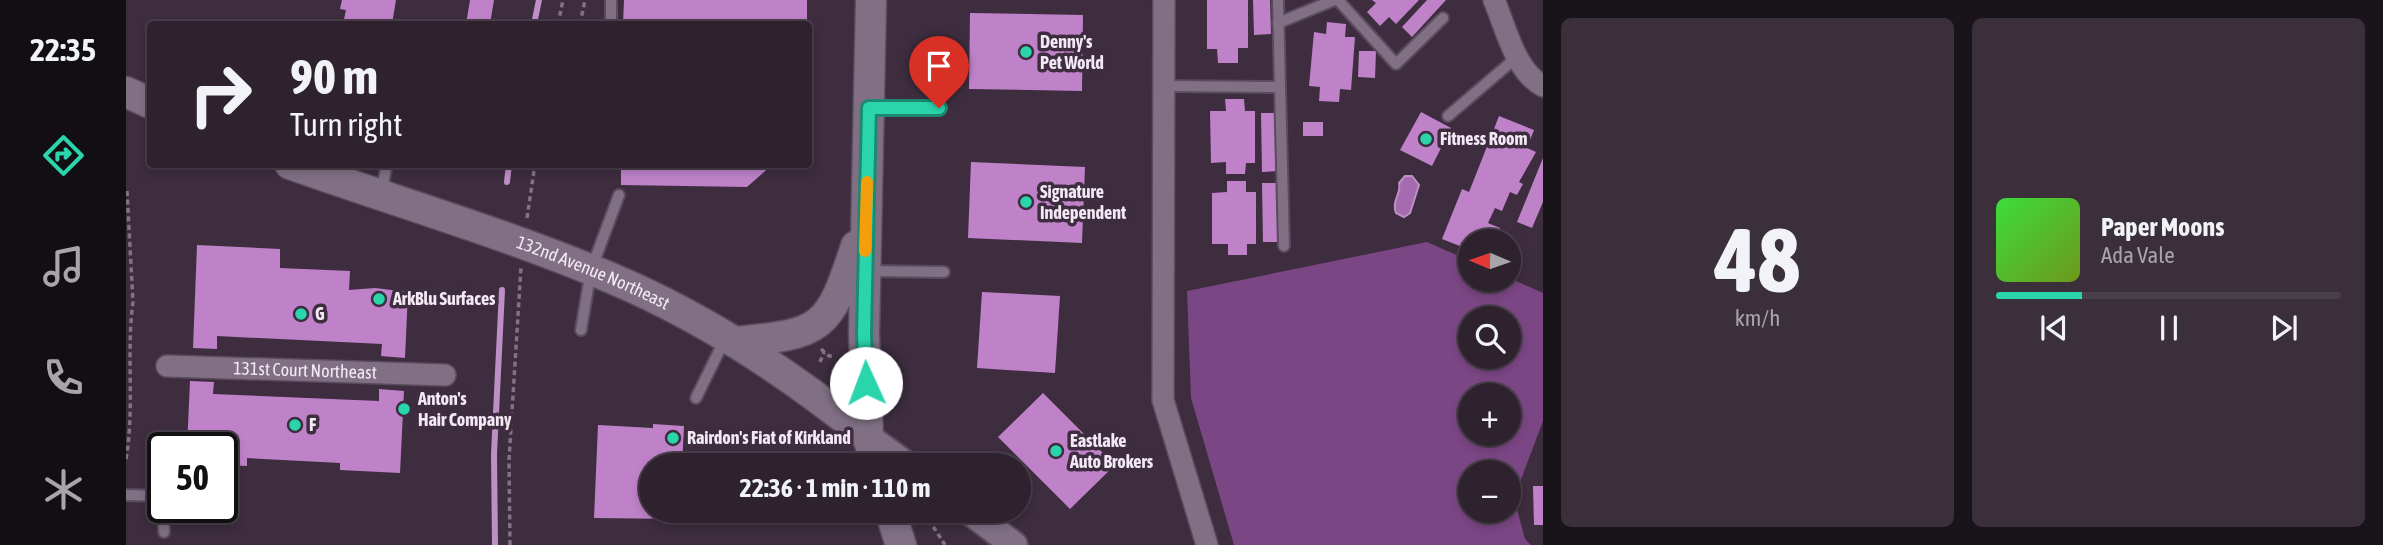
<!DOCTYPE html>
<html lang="en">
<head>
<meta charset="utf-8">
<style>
  body { margin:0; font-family:"Asap Condensed",sans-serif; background:#3a2f3b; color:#f1f3f6; height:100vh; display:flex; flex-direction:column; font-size:26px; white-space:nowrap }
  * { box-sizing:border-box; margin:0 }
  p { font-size:23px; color:#a7a4aa }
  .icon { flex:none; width:38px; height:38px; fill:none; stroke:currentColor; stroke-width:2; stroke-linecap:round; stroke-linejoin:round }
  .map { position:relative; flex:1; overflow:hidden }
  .side { display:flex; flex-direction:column; gap:18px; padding:18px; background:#19131a; width:840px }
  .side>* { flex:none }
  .banner { position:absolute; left:21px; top:21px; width:665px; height:147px; border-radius:7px; box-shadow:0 4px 10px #0003,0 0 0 2px #493f4b; background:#2e222f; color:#f1f3f6; overflow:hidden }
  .needle { width:46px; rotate:272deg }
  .controls { position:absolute; left:1332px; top:229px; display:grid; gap:14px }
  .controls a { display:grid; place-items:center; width:63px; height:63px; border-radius:50%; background:#2e222f; box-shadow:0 4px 10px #0003,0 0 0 2px #493f4b; font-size:35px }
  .speed { position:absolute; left:21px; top:432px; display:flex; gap:14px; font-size:35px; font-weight:700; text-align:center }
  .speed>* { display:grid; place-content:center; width:91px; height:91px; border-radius:50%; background:#2e222f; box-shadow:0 4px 10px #0003,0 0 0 2px #493f4b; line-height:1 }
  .speed .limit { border:4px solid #111; border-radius:10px; background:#fff; color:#111 }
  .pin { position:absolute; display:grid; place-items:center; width:60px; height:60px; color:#fff; margin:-72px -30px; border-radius:50% 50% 50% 0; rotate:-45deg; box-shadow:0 0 7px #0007 }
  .pin .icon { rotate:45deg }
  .me { position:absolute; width:77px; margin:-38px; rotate:358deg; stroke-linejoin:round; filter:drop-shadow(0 0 5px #0008) }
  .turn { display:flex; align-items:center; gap:24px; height:147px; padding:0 28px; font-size:32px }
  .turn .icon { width:91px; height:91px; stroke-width:2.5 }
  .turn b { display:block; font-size:49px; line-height:60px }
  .side .widget { flex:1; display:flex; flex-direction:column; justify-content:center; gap:10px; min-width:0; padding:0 24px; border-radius:10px; background:#3a2f3b }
  .side .dial { align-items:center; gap:0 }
  .dial b { font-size:91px; line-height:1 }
  .song { display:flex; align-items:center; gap:21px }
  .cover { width:84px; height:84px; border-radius:10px; background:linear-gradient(135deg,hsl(120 70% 55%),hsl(80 70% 35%)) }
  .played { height:7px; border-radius:4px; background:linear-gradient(90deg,#2ad5ac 25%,#493f4b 25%) }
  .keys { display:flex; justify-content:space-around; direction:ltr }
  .side .tiles { flex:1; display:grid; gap:18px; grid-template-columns:repeat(2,1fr) }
  .trip { position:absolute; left:513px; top:453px; width:392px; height:70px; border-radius:35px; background:#2e222f; box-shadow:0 4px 10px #0003,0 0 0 2px #493f4b; font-weight:700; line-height:70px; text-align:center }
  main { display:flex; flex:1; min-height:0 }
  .dock { display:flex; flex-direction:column; width:126px; justify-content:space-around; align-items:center; background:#120e13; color:#a7a4aa }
  .dock .icon { width:49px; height:49px }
  .dock .on { color:#2ad5ac }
  .dock b { font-size:32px; color:#f1f3f6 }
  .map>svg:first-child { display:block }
  .green { fill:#7b4684; fill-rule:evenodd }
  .water { fill:#a66ab1; stroke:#bd90c5; stroke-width:2 }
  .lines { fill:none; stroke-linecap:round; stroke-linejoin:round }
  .stream { stroke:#bd90c5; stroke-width:6 }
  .building { fill:#bf82c9 }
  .service-casing { stroke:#594c5c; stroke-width:14 }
  .minor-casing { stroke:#594c5c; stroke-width:24 }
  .tertiary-casing { stroke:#594c5c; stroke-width:30 }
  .secondary-casing { stroke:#594c5c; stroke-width:33 }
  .path { stroke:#817382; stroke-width:3.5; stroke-dasharray:5 3.5; stroke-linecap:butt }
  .service { stroke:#817084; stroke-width:10 }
  .minor { stroke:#817084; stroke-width:21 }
  .tertiary { stroke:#817084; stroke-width:26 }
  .secondary { stroke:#817084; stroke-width:30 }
  .route-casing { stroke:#1b8a70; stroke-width:18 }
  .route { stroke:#2ad5ac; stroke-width:12 }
  .slow { stroke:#f59e0b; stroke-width:12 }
  .poi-dot { fill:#2ad5ac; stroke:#3d2d3f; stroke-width:2.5 }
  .labels { text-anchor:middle; stroke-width:7; stroke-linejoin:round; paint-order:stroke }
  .poi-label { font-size:18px; font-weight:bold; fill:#f3e9f4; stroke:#3d2d3f; text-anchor:start }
  .street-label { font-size:18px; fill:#f3e9f4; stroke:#3d2d3f }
</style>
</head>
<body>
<main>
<nav class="dock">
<b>22:35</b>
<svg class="icon on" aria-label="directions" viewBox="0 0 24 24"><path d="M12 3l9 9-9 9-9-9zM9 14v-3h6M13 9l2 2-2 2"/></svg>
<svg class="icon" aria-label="music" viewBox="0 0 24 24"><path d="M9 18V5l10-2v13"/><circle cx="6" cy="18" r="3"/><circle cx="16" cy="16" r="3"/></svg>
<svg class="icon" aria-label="phone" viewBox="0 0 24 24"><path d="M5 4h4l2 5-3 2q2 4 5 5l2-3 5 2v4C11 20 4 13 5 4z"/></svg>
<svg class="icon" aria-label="climate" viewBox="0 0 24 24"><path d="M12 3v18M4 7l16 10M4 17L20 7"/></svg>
</nav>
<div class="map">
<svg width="1417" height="545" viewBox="0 0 1417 545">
  <rect width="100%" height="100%" fill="#3d2d3f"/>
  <!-- green -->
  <path class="green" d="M1301,242L1344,261V280L1383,278L1417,293V421L1388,498L1399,539L1405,545H1108L1065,398L1061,291ZM1344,318H1382V357H1344ZM1344,396H1382V434H1344ZM1344,472H1382V511H1344Z"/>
  <!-- water -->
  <path class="water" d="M1279,176H1286L1293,185L1284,213L1278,217L1270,213C1265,201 1276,193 1273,183Z"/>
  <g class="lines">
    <!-- stream -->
    <g class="stream">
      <path d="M408,24L413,0"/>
      <path d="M381,182L383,164"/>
      <path d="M369,545L368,454L376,290"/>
    </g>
  </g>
  <!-- building -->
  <g class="building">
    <path d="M216,0H270L266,24H217L220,10L214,9Z"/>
    <path d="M344,0H368L364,24H340Z"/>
    <path d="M498,0H681V24H497Z"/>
    <path d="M1081,0H1122V48H1112V63H1092L1091,49H1081Z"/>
    <path d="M1127,0H1144L1145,34L1128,35Z"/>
    <path d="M1246,0H1293L1270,24L1263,17L1254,26L1241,12L1250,3Z"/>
    <path d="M1301,0H1320L1286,37L1276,27Z"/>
    <path d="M844,13L957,15L956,91L843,89Z"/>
    <path d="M1201,22L1220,24L1219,37H1229L1225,90L1214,89L1213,102L1193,101L1194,87L1183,86L1188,32L1200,34Z"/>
    <path d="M1233,51H1250L1249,78L1232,77Z"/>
    <path d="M1099,99H1118L1119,111H1129V163H1120L1119,174H1100V162L1085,163L1084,111H1100Z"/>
    <path d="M1295,112L1325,128L1306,166L1274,150Z"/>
    <path d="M1135,113H1152L1153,171L1136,172Z"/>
    <path d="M1373,116L1408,130L1401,148L1410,152L1393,182L1397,184L1391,195L1384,192L1376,211L1369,208L1362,223L1374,228L1369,240L1358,235L1355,242H1344V250L1316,239L1336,189L1343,192Z"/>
    <rect x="1177" y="122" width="20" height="14"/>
    <path d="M1417,158V202L1406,228L1391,222Z"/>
    <path d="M845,162L959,167L956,243L842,238Z"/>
    <path d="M495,164H647L621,187L495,185Z"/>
    <path d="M1101,181H1120V192H1130V244H1121V255H1102V244H1086V193L1101,192Z"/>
    <path d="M1136,183H1153L1154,242H1137Z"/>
    <path d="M71,245L154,249V268L224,271L223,290L249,288L282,292L279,358L255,356L256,344L91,336V349L67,348Z"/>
    <path d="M856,292L934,296L929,373L851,368Z"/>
    <path d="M64,381L88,382L87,394L253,401V389L278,391L274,473L214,470V463L121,458V466L96,465V448H61Z"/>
    <path d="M917,393L989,465L944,509L872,437Z"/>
    <path d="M527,424L558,426L556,466H525V511H554L553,519L468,518L472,425L527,428Z"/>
    <path d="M1407,486H1417V525H1408Z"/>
  </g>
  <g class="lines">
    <defs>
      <g id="service">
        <path d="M1212,0L1270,64L1317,18"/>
        <path d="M1152,23L1208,0"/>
        <path d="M485,24V0"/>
        <path d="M1037,86L1154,87L1152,0"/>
        <path d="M1154,87L1158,246"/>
        <path d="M745,108H813"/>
        <path d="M1322,116L1391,57"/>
        <path d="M255,193L261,164"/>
        <path d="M742,271L818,272"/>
        <path d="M455,330L465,270L493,195"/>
        <path d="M570,398L600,337"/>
        <path d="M0,495L37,496"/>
        <path d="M37,508L38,532"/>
      </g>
      <g id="minor">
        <path d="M1038,0L1037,400L1081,545"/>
        <path d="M1368,0C1380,28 1389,71 1417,86"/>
        <path id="s1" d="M41,366L319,375"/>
      </g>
      <g id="tertiary">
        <path d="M742,437L782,466"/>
        <path d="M843,511L888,545"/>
      </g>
      <g id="secondary">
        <path d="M745,0L738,334L742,437L750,466"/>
        <path d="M0,92L24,103"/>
        <path id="s2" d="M164,164C271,202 381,234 485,278C578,317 664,374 742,437"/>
        <path d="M609,342C696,334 703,330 730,246"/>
        <path d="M764,511L775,545"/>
      </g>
    </defs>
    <!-- service casing -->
    <use href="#service" class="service-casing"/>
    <!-- minor casing -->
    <use href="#minor" class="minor-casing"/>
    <!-- tertiary casing -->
    <use href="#tertiary" class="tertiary-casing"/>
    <!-- secondary casing -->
    <use href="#secondary" class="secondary-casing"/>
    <!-- path -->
    <g class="path">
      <path d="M432,24L437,0"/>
      <path d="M454,24L459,0"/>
      <path d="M401,218L409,164"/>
      <path d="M695,349L703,356H708"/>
      <path d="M694,362L698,352"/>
      <path d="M0,459C9,407 0,354 7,302L1,191"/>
      <path d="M802,511L803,520L819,545"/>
      <path d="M795,516L803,520"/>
      <path d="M384,545L383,460L395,267"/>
    </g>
    <!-- service -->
    <use href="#service" class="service"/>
    <!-- minor -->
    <use href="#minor" class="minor"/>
    <!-- tertiary -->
    <use href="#tertiary" class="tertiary"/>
    <!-- secondary -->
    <use href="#secondary" class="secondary"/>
  </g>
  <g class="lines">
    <defs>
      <path id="route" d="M740,383L738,334L743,108H813"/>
    </defs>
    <!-- route casing -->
    <use href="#route" class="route-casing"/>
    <!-- route -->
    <use href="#route" class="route"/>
    <!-- slow -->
    <path class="slow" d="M739,251L741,182"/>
  </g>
  <!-- markers -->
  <g class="poi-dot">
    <circle cx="900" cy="52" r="7"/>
    <circle cx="1300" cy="139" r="7"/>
    <circle cx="900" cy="202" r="7"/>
    <circle cx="253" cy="299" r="7"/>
    <circle cx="175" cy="314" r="7"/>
    <circle cx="278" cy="409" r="7"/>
    <circle cx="169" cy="425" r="7"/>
    <circle cx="547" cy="438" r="7"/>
    <circle cx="930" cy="451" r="7"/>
  </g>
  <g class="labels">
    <!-- poi labels -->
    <g class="poi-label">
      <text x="914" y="48">Denny's<tspan x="914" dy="21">Pet World</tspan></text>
      <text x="1314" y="145">Fitness Room</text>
      <text x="914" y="198">Signature<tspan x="914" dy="21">Independent</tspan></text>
      <text x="267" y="305">ArkBlu Surfaces</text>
      <text x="189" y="320">G</text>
      <text x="292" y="405">Anton's<tspan x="292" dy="21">Hair Company</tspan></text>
      <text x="183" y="431">F</text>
      <text x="561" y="444">Rairdon's Fiat of Kirkland</text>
      <text x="944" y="447">Eastlake<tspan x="944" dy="21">Auto Brokers</tspan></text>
    </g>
    <!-- street labels -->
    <g class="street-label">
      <text dy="6" stroke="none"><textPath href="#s2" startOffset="322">132nd Avenue Northeast</textPath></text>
      <text dy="6" stroke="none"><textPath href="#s1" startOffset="138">131st Court Northeast</textPath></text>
    </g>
  </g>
</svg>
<div class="controls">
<a><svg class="needle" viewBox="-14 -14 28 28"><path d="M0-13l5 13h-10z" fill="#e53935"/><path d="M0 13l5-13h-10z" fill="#a7a4aa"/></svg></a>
<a><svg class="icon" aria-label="search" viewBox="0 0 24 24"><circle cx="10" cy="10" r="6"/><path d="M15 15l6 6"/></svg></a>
<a>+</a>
<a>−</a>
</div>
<div class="speed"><div class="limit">50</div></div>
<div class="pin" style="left:813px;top:108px;background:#d93025"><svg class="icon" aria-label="arrive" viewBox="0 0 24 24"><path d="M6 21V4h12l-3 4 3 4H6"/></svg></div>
<svg class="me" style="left:740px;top:383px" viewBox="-20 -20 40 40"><circle r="19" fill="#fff"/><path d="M0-13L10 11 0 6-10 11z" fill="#2ad5ac"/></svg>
<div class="trip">22:36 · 1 min · 110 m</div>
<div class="banner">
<div class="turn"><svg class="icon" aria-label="right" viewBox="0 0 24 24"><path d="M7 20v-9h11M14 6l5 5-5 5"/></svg><div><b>90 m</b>Turn right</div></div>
</div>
</div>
<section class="side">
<div class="tiles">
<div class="widget dial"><b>48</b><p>km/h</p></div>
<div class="widget">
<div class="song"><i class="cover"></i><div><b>Paper Moons</b><p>Ada Vale</p></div></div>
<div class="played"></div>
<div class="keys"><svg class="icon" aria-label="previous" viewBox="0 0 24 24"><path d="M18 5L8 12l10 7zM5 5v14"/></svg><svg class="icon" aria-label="pause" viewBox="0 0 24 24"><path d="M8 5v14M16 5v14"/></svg><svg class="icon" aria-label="next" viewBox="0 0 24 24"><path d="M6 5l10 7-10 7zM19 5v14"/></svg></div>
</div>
</div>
</section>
</main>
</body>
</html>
